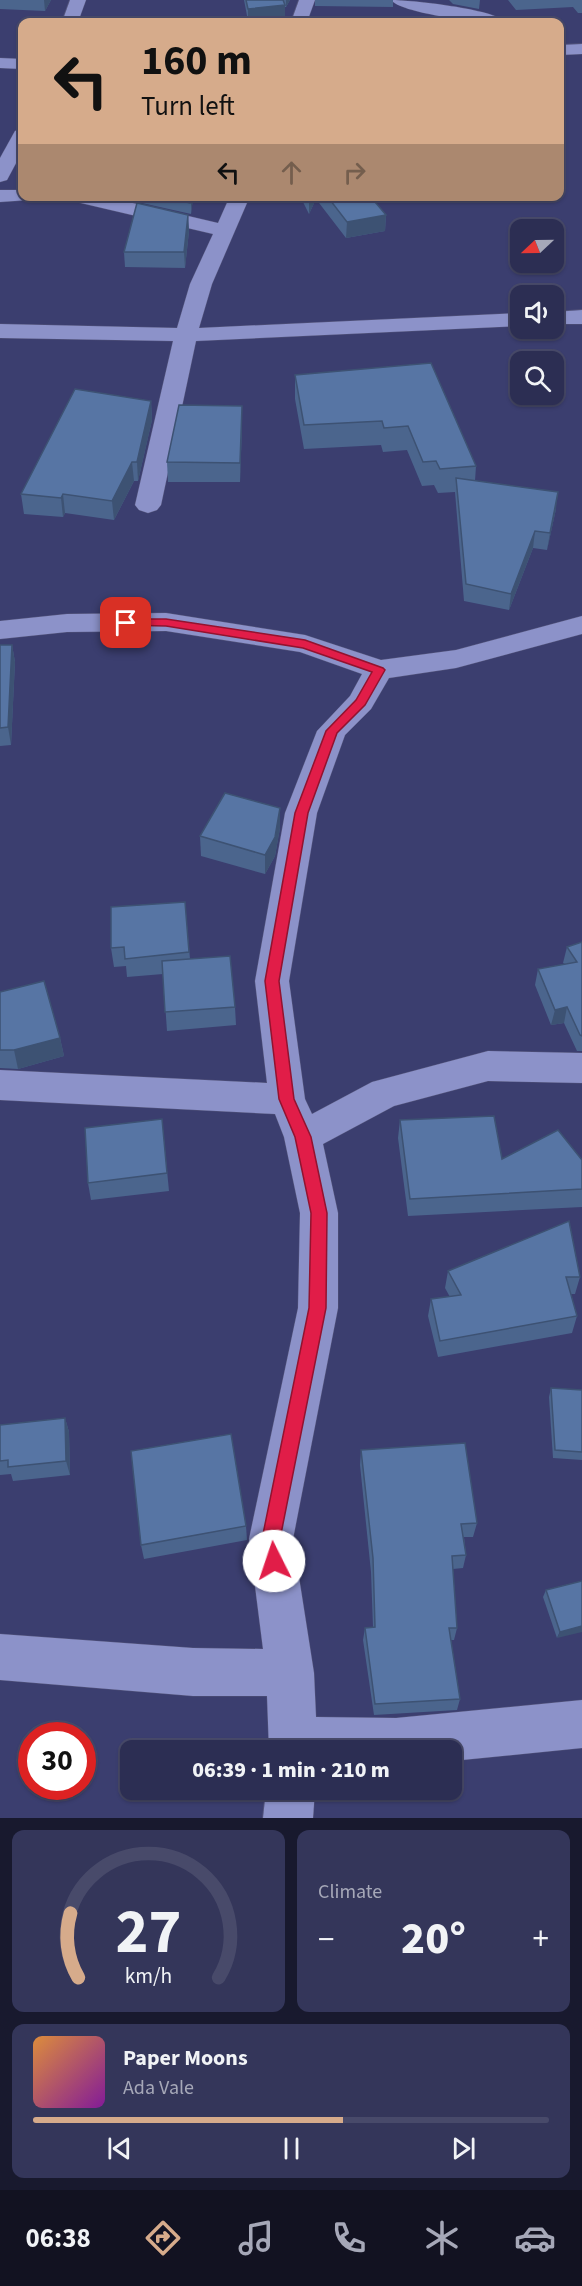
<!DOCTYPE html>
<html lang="en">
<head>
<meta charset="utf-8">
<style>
  body { margin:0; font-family:"Source Sans 3",sans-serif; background:#34365a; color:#f1f3f6; height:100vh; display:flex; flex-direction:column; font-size:22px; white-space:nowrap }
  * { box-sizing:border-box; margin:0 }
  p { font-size:20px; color:#a6a8b8 }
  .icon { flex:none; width:33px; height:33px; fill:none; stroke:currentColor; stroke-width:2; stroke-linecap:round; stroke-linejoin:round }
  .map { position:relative; height:1818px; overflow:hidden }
  .panel { display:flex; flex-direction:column; gap:12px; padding:12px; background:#18192e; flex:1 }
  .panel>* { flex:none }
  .banner { position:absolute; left:18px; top:18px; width:546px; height:183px; border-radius:12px; box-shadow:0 2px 4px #0004,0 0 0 2px #484a6a; background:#d6ab8b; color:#111; overflow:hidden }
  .needle { width:39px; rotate:248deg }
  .controls { position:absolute; left:510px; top:219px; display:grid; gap:12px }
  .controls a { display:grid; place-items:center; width:54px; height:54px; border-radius:12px; background:#2c2e53; box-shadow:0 2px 4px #0004,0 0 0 2px #484a6a; font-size:30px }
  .speed { position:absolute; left:18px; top:1722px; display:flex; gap:12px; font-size:30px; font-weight:700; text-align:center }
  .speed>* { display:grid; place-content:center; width:78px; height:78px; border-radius:50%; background:#2c2e53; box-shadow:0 2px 4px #0004,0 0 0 2px #484a6a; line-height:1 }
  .speed .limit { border:9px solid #d22; background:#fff; color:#111 }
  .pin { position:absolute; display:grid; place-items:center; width:51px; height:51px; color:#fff; margin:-26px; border-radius:12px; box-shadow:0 3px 9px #0006 }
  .me { position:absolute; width:66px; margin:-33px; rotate:356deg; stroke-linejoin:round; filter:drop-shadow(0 0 4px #0008) }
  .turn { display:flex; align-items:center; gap:21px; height:126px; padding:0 24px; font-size:27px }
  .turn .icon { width:78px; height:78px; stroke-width:2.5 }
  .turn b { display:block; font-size:42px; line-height:51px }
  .lanes { display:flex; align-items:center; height:57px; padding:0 24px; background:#0003; justify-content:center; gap:30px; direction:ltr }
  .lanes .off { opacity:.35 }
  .big { font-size:45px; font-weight:800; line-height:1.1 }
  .panel .card { flex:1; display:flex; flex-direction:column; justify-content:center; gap:9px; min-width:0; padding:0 21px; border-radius:12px; background:#34365a }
  .panel .dial { align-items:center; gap:0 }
  .dial svg { height:156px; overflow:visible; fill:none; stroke:#484a6a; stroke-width:7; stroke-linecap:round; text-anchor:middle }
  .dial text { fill:#f1f3f6; stroke:none }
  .song { display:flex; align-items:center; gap:18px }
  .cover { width:72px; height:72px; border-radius:9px; background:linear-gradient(135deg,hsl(30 70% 55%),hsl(290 70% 35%)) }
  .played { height:6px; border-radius:3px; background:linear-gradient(90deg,#d6ab8b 60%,#484a6a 60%) }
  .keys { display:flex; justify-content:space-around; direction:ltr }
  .heat { display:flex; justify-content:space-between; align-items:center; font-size:33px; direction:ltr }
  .panel .tiles { flex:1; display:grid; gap:12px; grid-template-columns:1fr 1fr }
  .card:last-child { grid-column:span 2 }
  .trip { position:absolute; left:120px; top:1740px; width:342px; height:60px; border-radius:12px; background:#2c2e53; box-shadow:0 2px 4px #0004,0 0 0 2px #484a6a; font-weight:800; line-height:60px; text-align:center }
  .tab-bar { display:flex; height:96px; justify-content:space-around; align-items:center; background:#121221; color:#a6a8b8 }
  .tab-bar .icon { width:42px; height:42px }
  .tab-bar .current { color:#d6ab8b }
  .tab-bar b { font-size:27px; color:#f1f3f6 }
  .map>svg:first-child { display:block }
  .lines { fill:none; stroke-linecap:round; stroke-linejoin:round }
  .minor-casing { stroke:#54557b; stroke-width:1 }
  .minor { fill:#8c92c9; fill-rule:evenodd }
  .wall { fill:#4b658d }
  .shaded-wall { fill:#3d5273 }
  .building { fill:#5775a4; stroke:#3d5273; stroke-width:1.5 }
  .route { fill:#e11d48; stroke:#92132f; stroke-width:1.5 }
</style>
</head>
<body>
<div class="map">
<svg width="582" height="1818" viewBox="0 0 582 1818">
  <rect width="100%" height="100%" fill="#3b3e6f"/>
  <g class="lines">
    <defs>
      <g id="minor">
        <path d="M70,0H86L78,22H62Z"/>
        <path d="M299,0H315L307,22H291Z"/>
        <path d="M391,0C410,0 495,9 505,22C487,24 402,14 391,0Z"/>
        <path d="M582,44V54L560,55V45Z"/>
        <path d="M0,58L22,59V69L0,68Z"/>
        <path d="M22,129V152L7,180L0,182V158L15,131Z"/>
        <path d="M0,190H22V196H32L29,200L0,202Z"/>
        <path d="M65,196H103L218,223L230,196H250L212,284L199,328L520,313V326L196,341L161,505L157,510L148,513L139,510L135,505L173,341L0,338V324L177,328L190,284L213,234L68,200Z"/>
        <path d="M582,310V324H554V312Z"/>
        <path d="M166,613L305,635L381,660L456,650L582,616V634L456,668L389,678L371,709L345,735L317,813L289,981L305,1099L312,1114L372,1082L488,1051L582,1053V1083L488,1081L394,1106L323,1144L338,1213V1308L293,1539L314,1673L316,1717L396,1718L582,1700V1748L452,1761V1750H269L267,1696H193L0,1680V1634L193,1648L263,1649L249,1539L298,1308L300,1213L284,1137L275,1114L0,1100V1070L267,1083L255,981L285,813L317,731L350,696L362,674L300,652L166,631L67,632L0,639V621L67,614Z"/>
        <path d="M266,1790H315L313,1818H263Z"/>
      </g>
    </defs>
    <!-- minor casing -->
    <use href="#minor" class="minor-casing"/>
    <!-- minor -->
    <use href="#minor" class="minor"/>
  </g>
  <!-- wall -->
  <g class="wall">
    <path d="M0,0H51L45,11L0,9Z"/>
    <path d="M244,0H290L286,7H285V17L248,21Z"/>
    <path d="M315,0H393V7L315,6Z"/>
    <path d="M449,0H480L479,9L453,4Z"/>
    <path d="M508,0H582V13H578L573,7L516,10Z"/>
    <path d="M142,196H228L227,198H193L191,214L142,203Z"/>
    <path d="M300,196H370L386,215L385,231L346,238L316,199L309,214Z"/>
    <path d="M188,215L189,231L185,268L125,267L124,252Z"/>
    <path d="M431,363L476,466L475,481L556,509L547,550L533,548L509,610L464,601L455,492L438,493L434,485L422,486L407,450L383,452L381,445L304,449L295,399V375Z"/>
    <path d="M151,401L152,420L138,481H134L114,520L65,513L63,517L24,514L21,494Z"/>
    <path d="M242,425L240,482H168L167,462Z"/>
    <path d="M0,645H12L15,662L11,745L0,746Z"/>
    <path d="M280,808V828L275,856L265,874L201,856L200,836Z"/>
    <path d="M185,902L190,959L235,1007L236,1025L167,1031L163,974L127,977L126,966L114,967L111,948Z"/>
    <path d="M582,942V1051H577L564,1023L551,1025L535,985L538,969L565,964L563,963L567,947Z"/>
    <path d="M0,992L60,1038L64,1056L18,1069L0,1068Z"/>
    <path d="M162,1119L169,1191L91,1200L88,1183Z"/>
    <path d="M400,1120L502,1159L582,1160V1207L408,1216L398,1138Z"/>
    <path d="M448,1271L580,1277L575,1294H571L577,1316L572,1333L438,1357L428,1316L431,1299L450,1297L445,1288Z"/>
    <path d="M551,1388L582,1390V1460L553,1458L549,1397Z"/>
    <path d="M65,1418L69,1432L70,1475L13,1481L11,1474L0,1475V1425Z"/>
    <path d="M361,1450L477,1523L473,1537H464L466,1555L463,1568L453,1569L457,1628L454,1640H451L460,1699L457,1710L374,1715L363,1640L365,1628L373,1627L371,1572L360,1465Z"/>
    <path d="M246,1526L247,1540L144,1559L141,1545Z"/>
    <path d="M582,1581L557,1638L543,1597L546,1590Z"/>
  </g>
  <!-- shaded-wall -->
  <g class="shaded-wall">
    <path d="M44,0H51L45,11Z"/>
    <path d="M286,0H290L286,7Z"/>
    <path d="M285,5V17L248,21V9Z"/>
    <path d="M191,196H193V198L191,214Z"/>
    <path d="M310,196H316V199L309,214V198Z"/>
    <path d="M188,215L189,231L185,268L184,252Z"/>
    <path d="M386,215L385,231L346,238L347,222Z"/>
    <path d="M151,401L152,420L138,481L137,462Z"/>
    <path d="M242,406V425L240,482V463Z"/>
    <path d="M132,462L134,481L114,520L112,501Z"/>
    <path d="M558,492L556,509L547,550L550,533Z"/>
    <path d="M63,494L65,513L63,517L61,498Z"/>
    <path d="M535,531L533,548L509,610L511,594Z"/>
    <path d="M12,645L15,662L11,745L8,727Z"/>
    <path d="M280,808V828L275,856L265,874V855Z"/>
    <path d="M567,1007L564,1023L551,1025L555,1010Z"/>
    <path d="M60,1038L64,1056L18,1069L14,1050Z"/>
    <path d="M65,1418L69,1432L70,1475L66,1461Z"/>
    <path d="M582,1626V1632L557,1638L560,1632Z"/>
  </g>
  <!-- building -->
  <g class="building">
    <path d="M246,0H283L285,5L248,9Z"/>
    <path d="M163,196H191L190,203Z"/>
    <path d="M327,196H370L386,215L347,222Z"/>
    <path d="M137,203L188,215L184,252H124Z"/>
    <path d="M431,363L476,466L440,469L436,461L423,462L408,426L384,428L382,421L304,425L295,375Z"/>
    <path d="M75,389L151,401L137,462H132L112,501L63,494L61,498L21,494Z"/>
    <path d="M179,405L242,406L240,463L167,462Z"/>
    <path d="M456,478L558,492L550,533L535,531L511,594L466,584Z"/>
    <path d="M0,645H12L8,727L0,728Z"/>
    <path d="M225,793L280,808L275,837L265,855L200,836Z"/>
    <path d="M185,902L189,952L125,959L124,947L111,948V907Z"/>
    <path d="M582,942V1036L580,1035L567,1007L555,1010L538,969L577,962L567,947Z"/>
    <path d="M230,956L235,1007L165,1012L162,961Z"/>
    <path d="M44,981L60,1038L14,1050H0V992Z"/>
    <path d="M494,1116L502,1159L558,1130L582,1160V1189L410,1199L400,1120Z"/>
    <path d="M162,1119L167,1173L88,1183L85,1128Z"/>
    <path d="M569,1221L580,1277H566L577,1316L440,1341L431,1299L461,1295L448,1271Z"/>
    <path d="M551,1388L582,1390V1452L555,1450Z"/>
    <path d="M65,1418L66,1461L8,1467V1460L0,1461V1425Z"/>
    <path d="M231,1434L246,1526L141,1545L131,1451Z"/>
    <path d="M465,1443L477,1523L461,1524L466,1555L452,1556L457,1628H449L460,1699L375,1704L365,1628L375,1627L373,1558L361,1450Z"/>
    <path d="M582,1581V1626L560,1632L546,1590Z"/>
  </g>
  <!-- route -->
  <path class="route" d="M126,619H166L305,640L383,668L385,670L365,705L337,733L308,813L279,981L294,1099L311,1137L327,1213L326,1308L280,1539L284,1561L281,1568L274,1570L268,1568L262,1539L309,1308L311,1213L295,1137L279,1099L265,981L295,813L326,731L356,700L372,672L303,648L166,626L122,625L121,623Z"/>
</svg>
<div class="controls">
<a><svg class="needle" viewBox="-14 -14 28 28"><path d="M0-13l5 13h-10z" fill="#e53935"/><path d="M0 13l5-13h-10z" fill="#a6a8b8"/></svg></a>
<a><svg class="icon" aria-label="sound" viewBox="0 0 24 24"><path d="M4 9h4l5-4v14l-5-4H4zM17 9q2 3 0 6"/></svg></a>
<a><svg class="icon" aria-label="search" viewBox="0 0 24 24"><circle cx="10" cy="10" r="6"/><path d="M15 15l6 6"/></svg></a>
</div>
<div class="speed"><div class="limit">30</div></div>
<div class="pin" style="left:126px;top:623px;background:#d93025"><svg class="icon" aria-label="arrive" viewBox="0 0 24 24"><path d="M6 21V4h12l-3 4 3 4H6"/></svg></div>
<svg class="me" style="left:274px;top:1561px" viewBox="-20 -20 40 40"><circle r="19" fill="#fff"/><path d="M0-13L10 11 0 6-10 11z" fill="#e11d48"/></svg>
<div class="trip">06:39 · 1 min · 210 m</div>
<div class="banner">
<div class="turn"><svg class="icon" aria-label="left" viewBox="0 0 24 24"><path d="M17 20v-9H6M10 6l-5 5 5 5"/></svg><div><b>160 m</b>Turn left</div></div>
<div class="lanes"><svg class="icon" aria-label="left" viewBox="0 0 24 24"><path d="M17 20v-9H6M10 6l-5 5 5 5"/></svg><svg class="icon off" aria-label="ahead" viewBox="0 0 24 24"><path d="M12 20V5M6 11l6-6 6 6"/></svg><svg class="icon off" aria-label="right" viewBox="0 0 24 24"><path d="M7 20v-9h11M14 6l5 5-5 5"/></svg></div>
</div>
</div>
<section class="panel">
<div class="tiles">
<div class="card dial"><svg viewBox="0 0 100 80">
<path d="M14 69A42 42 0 1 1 86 69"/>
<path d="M14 69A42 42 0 0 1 10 36" stroke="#d6ab8b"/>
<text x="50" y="56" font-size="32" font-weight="700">27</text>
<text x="50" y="72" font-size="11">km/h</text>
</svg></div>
<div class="card"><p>Climate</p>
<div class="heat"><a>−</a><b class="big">20°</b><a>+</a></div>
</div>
<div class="card">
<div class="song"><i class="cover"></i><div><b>Paper Moons</b><p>Ada Vale</p></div></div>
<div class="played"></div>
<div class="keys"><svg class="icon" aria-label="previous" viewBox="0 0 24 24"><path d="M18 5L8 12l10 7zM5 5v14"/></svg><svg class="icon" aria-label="pause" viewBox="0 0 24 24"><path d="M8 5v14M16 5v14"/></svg><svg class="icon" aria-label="next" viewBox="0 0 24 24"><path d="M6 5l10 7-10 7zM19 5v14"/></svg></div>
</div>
</div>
</section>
<nav class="tab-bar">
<b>06:38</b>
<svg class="icon current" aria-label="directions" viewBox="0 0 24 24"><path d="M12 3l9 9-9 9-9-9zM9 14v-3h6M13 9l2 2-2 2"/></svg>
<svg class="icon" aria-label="music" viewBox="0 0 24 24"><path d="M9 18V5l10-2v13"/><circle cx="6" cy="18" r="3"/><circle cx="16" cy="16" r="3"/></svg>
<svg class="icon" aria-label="phone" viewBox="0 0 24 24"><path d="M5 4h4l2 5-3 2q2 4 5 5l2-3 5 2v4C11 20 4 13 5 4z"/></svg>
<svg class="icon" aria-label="climate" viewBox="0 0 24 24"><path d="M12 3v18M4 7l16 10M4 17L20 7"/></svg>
<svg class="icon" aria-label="car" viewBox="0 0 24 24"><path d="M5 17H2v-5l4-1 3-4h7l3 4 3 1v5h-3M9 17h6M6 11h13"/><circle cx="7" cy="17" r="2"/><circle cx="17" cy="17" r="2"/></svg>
</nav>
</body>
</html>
